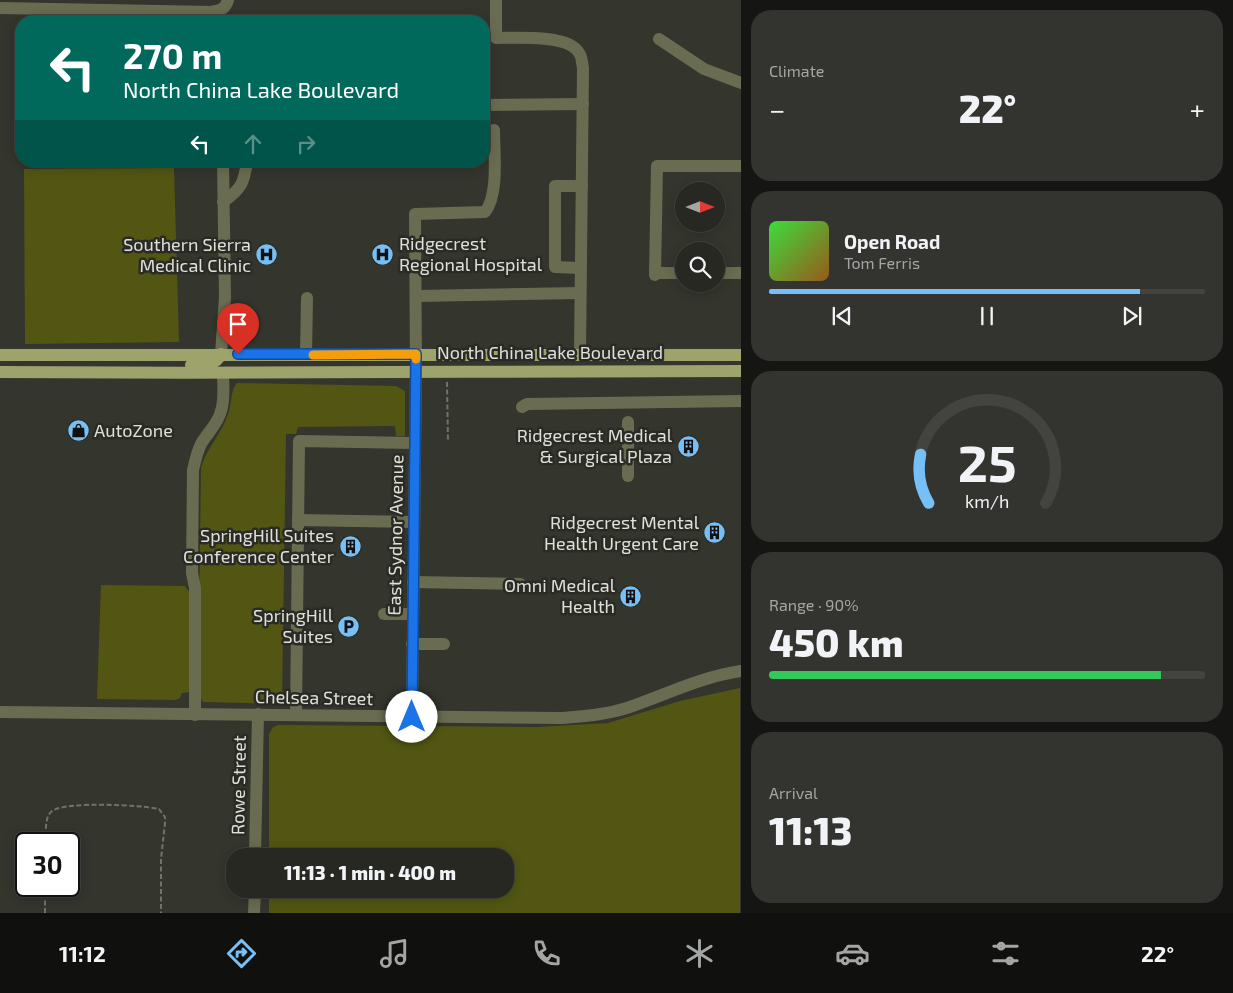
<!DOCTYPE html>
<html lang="en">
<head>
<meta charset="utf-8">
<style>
  body { margin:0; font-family:"Exo 2",sans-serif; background:#33342f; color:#f1f3f6; height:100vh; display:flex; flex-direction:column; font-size:19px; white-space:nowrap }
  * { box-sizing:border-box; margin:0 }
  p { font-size:16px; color:#a4a6a5 }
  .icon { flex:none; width:28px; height:28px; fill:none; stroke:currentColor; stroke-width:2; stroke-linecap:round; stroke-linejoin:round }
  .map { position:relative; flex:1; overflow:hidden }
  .sheet { display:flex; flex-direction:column; gap:10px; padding:10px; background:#151613; width:492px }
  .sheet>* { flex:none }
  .guide { position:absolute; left:15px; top:15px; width:475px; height:152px; border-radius:20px; box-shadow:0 2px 12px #0003,0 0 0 1px #434440; background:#00695c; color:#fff; overflow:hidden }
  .needle { width:32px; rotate:90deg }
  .controls { position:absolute; left:675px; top:182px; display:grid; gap:10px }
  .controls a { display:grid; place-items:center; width:50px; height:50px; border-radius:50%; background:#272822; box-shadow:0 2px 12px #0003,0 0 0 1px #434440; font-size:25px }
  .speed { position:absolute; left:15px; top:832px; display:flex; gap:10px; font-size:25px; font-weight:700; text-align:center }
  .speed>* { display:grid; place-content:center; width:65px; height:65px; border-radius:50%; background:#272822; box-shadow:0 2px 12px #0003,0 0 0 1px #434440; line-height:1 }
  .speed .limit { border:2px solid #111; border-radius:8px; background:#fff; color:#111 }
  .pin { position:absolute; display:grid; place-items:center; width:42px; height:42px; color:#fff; margin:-51px -21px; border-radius:50% 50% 50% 0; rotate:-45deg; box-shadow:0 0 5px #0007 }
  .pin .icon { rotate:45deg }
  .me { position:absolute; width:55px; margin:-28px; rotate:0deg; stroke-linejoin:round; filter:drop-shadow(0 0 4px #0008) }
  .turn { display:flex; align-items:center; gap:18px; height:105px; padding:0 25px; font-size:22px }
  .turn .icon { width:65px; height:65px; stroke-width:2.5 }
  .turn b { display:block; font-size:35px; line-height:42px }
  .lanes { display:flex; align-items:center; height:48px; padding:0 25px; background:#0003; justify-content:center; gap:25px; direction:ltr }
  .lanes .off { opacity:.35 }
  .big { font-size:38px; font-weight:800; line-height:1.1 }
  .sheet .card { flex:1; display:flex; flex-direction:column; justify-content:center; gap:8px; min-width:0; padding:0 18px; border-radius:20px; background:#33342f }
  .sheet .dial { align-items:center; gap:0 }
  .dial svg { height:130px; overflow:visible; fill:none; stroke:#434440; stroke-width:7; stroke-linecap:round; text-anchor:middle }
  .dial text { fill:#f1f3f6; stroke:none }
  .song { display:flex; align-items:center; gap:15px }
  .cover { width:60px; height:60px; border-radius:8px; background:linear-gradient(135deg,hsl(120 70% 55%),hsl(30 70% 35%)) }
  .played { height:5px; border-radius:2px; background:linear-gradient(90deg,#76c0f7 85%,#434440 85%) }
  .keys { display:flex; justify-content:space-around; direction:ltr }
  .heat { display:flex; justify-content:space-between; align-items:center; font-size:28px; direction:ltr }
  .charge { height:8px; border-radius:4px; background:linear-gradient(90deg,#34c759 90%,#434440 0) }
  .trip { position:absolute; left:226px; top:848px; width:288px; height:50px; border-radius:20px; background:#272822; box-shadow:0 2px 12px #0003,0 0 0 1px #434440; font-weight:800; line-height:50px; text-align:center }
  .dock { display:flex; height:80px; justify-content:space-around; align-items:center; background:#10100e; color:#a4a6a5 }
  .dock .icon { width:35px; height:35px }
  .dock .on { color:#76c0f7 }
  .dock b { font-size:22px; color:#f1f3f6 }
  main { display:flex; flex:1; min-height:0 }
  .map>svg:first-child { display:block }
  .green { fill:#525612 }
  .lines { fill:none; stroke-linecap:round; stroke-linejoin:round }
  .path { stroke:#71726b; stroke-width:2; stroke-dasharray:5 2.5; stroke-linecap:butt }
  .minor { stroke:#6a6c51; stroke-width:12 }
  .major { stroke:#9ea26b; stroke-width:12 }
  .route-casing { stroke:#114b97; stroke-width:12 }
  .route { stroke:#1a73e8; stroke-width:9 }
  .slow { stroke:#f59e0b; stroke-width:9 }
  .labels { text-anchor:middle; stroke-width:5; stroke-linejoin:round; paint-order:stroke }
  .poi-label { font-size:18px; fill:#e0e0db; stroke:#2a2b24; text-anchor:end }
  .street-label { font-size:18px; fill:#e0e0db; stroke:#2a2b24 }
</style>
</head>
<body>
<main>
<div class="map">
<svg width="741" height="913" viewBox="0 0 741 913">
  <rect width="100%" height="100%" fill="#34352d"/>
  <!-- green -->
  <g class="green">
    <path d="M174,168L179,342L25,344L24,169Z"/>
    <path d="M237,383L396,386L405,391V436H396L395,426L298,427L296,434H286L282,704L203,702L198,694L201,468C206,448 222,434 228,414C232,404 230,391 237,383Z"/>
    <path d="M101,585L185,586L193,598L190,692L182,693L180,698L175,700L97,699Z"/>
    <path d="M740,688V913H269V889H505V856H269V734L273,727L278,725L537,727L608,723L680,701Z"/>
  </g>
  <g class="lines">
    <!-- path -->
    <g class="path">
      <path d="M447,382L448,442"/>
      <path d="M46,844C46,834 44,817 52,811C65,801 142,805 159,809L165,817V823L161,859V913"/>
      <path d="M45,913V886"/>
    </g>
    <!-- minor -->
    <g class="minor">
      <path d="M496,0V38C515,38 569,34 579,53C582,56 582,64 583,68L580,355"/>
      <path d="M0,8L211,12C220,10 225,10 228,0"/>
      <path d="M659,39L704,69L741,83"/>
      <path d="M484,105L583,104"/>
      <path d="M223,202C241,189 244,184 247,161"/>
      <path d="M580,268L555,267V186H582"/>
      <path d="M655,273H684"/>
      <path d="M716,273H741"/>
      <path d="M655,275L657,166H741"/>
      <path d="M416,296L580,293"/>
      <path d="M221,354L225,297L223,161"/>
      <path d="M306,355L307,298"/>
      <path d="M522,407L527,404L741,401"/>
      <path d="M628,422V476"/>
      <path d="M298,520L414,522"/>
      <path d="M413,582L520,584"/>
      <path d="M384,614H413"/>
      <path d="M412,644H444"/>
      <path d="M0,712L562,718C584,716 605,715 627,708C665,695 700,677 741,671"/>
      <path d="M195,715V588L192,573L193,470C195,461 197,452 201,444C207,433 218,424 221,411C225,399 223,385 223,373"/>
      <path d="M296,715L299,441L414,443"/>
      <path d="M412,717L416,371L415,214L485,212C499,195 494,153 494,130"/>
      <path d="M255,856L258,714"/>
      <path d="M254,913L255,889"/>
    </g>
    <!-- major -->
    <g class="major">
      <path d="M0,355H741"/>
      <path d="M191,365C203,365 216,366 221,354"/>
      <path d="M0,372C247,374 494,371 741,371"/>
    </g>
  </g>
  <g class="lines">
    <defs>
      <path id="route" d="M238,354H416L412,717"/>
    </defs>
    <!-- route casing -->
    <use href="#route" class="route-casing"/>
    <!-- route -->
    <use href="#route" class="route"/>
    <!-- slow -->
    <path class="slow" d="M313,355L416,354V359"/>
  </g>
  <!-- icons -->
  <defs>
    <symbol id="hospital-disc" viewBox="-11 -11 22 22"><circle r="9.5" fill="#76c0f7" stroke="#2a2b24"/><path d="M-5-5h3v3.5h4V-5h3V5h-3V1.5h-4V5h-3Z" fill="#111"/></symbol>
    <symbol id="shop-disc" viewBox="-11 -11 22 22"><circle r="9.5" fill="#76c0f7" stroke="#2a2b24"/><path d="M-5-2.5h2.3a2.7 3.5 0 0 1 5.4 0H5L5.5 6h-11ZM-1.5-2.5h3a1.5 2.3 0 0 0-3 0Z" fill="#111"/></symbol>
    <symbol id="building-disc" viewBox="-11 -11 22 22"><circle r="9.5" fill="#76c0f7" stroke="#2a2b24"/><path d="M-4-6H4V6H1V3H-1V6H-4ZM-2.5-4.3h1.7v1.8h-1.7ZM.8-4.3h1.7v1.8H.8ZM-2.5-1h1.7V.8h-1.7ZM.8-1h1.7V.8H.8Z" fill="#111"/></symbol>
    <symbol id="parking-disc" viewBox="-11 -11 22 22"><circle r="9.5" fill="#76c0f7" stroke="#2a2b24"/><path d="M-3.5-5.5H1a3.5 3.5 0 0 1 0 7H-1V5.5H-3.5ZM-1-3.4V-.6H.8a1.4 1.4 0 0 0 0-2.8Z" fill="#111"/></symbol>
  </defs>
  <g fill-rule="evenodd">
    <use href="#hospital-disc" x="370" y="242" width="25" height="25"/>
    <use href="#hospital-disc" x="254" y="242" width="25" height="25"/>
    <use href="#shop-disc" x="66" y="418" width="25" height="25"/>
    <use href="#building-disc" x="676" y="434" width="25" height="25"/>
    <use href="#building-disc" x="702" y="520" width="25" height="25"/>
    <use href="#building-disc" x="338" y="534" width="25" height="25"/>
    <use href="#building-disc" x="618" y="584" width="25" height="25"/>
    <use href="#parking-disc" x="336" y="614" width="25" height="25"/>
  </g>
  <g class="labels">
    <!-- poi labels -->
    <g class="poi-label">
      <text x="399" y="250" text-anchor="start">Ridgecrest<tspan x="399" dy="21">Regional Hospital</tspan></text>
      <text x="251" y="251">Southern Sierra<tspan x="251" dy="21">Medical Clinic</tspan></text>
      <text x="94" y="437" text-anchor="start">AutoZone</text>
      <text x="672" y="442">Ridgecrest Medical<tspan x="672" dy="21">&amp; Surgical Plaza</tspan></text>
      <text x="699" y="529">Ridgecrest Mental<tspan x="699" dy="21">Health Urgent Care</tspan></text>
      <text x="334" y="542">SpringHill Suites<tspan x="334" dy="21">Conference Center</tspan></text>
      <text x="615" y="592">Omni Medical<tspan x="615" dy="21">Health</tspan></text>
      <text x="333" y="622">SpringHill<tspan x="333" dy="21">Suites</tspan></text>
    </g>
    <!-- street labels -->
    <g class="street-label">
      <text x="550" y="359">North China Lake Boulevard</text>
      <text transform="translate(396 535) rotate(-89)" y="6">East Sydnor Avenue</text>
      <text transform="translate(314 698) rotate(1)" y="6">Chelsea Street</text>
      <text transform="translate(239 785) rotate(-89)" y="6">Rowe Street</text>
    </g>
  </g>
</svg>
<div class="controls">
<a><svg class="needle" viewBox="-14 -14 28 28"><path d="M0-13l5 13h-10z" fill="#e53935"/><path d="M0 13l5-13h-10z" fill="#a4a6a5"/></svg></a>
<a><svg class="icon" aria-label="search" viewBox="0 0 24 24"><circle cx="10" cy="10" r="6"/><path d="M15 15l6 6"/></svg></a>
</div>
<div class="speed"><div class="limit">30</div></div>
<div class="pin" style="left:238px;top:354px;background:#d93025"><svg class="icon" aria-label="arrive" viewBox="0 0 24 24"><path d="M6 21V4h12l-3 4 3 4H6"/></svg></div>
<svg class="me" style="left:412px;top:717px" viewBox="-20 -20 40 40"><circle r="19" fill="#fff"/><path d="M0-13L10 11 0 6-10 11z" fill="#1a73e8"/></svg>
<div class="trip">11:13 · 1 min · 400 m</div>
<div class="guide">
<div class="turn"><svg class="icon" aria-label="left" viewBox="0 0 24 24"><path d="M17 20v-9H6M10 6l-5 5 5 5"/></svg><div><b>270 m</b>North China Lake Boulevard</div></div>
<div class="lanes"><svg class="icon" aria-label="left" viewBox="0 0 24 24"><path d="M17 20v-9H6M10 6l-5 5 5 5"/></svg><svg class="icon off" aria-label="ahead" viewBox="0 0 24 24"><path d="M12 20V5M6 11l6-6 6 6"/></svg><svg class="icon off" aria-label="right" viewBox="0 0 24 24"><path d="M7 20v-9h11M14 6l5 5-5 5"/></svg></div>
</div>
</div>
<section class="sheet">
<div class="card"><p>Climate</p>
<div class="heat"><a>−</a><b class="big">22°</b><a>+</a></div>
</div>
<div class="card">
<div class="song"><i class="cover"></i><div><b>Open Road</b><p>Tom Ferris</p></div></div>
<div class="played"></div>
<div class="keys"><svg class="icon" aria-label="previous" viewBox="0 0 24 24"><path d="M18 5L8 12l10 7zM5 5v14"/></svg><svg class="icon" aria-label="pause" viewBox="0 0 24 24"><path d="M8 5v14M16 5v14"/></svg><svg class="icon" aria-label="next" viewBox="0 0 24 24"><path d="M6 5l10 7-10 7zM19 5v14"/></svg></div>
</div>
<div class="card dial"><svg viewBox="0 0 100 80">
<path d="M14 69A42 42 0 1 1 86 69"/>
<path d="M14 69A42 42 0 0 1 9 39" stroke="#76c0f7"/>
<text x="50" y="56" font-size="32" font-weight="700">25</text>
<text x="50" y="72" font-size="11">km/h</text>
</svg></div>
<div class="card"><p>Range · 90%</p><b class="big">450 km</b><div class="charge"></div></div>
<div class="card"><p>Arrival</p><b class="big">11:13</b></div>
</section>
</main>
<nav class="dock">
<b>11:12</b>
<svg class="icon on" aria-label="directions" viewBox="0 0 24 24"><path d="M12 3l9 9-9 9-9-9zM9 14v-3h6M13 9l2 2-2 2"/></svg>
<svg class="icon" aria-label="music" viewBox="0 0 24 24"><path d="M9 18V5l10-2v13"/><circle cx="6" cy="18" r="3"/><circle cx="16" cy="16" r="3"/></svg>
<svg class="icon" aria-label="phone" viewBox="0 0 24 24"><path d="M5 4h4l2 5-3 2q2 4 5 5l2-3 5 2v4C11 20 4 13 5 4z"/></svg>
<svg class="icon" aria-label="climate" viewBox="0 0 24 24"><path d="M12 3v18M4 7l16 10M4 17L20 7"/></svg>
<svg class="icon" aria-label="car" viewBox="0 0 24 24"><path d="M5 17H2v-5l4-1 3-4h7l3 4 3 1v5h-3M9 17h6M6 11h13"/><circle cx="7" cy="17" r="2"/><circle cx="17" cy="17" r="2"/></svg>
<svg class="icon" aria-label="filters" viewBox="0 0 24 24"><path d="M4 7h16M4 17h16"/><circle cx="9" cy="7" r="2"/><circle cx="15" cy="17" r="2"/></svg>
<b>22°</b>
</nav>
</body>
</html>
